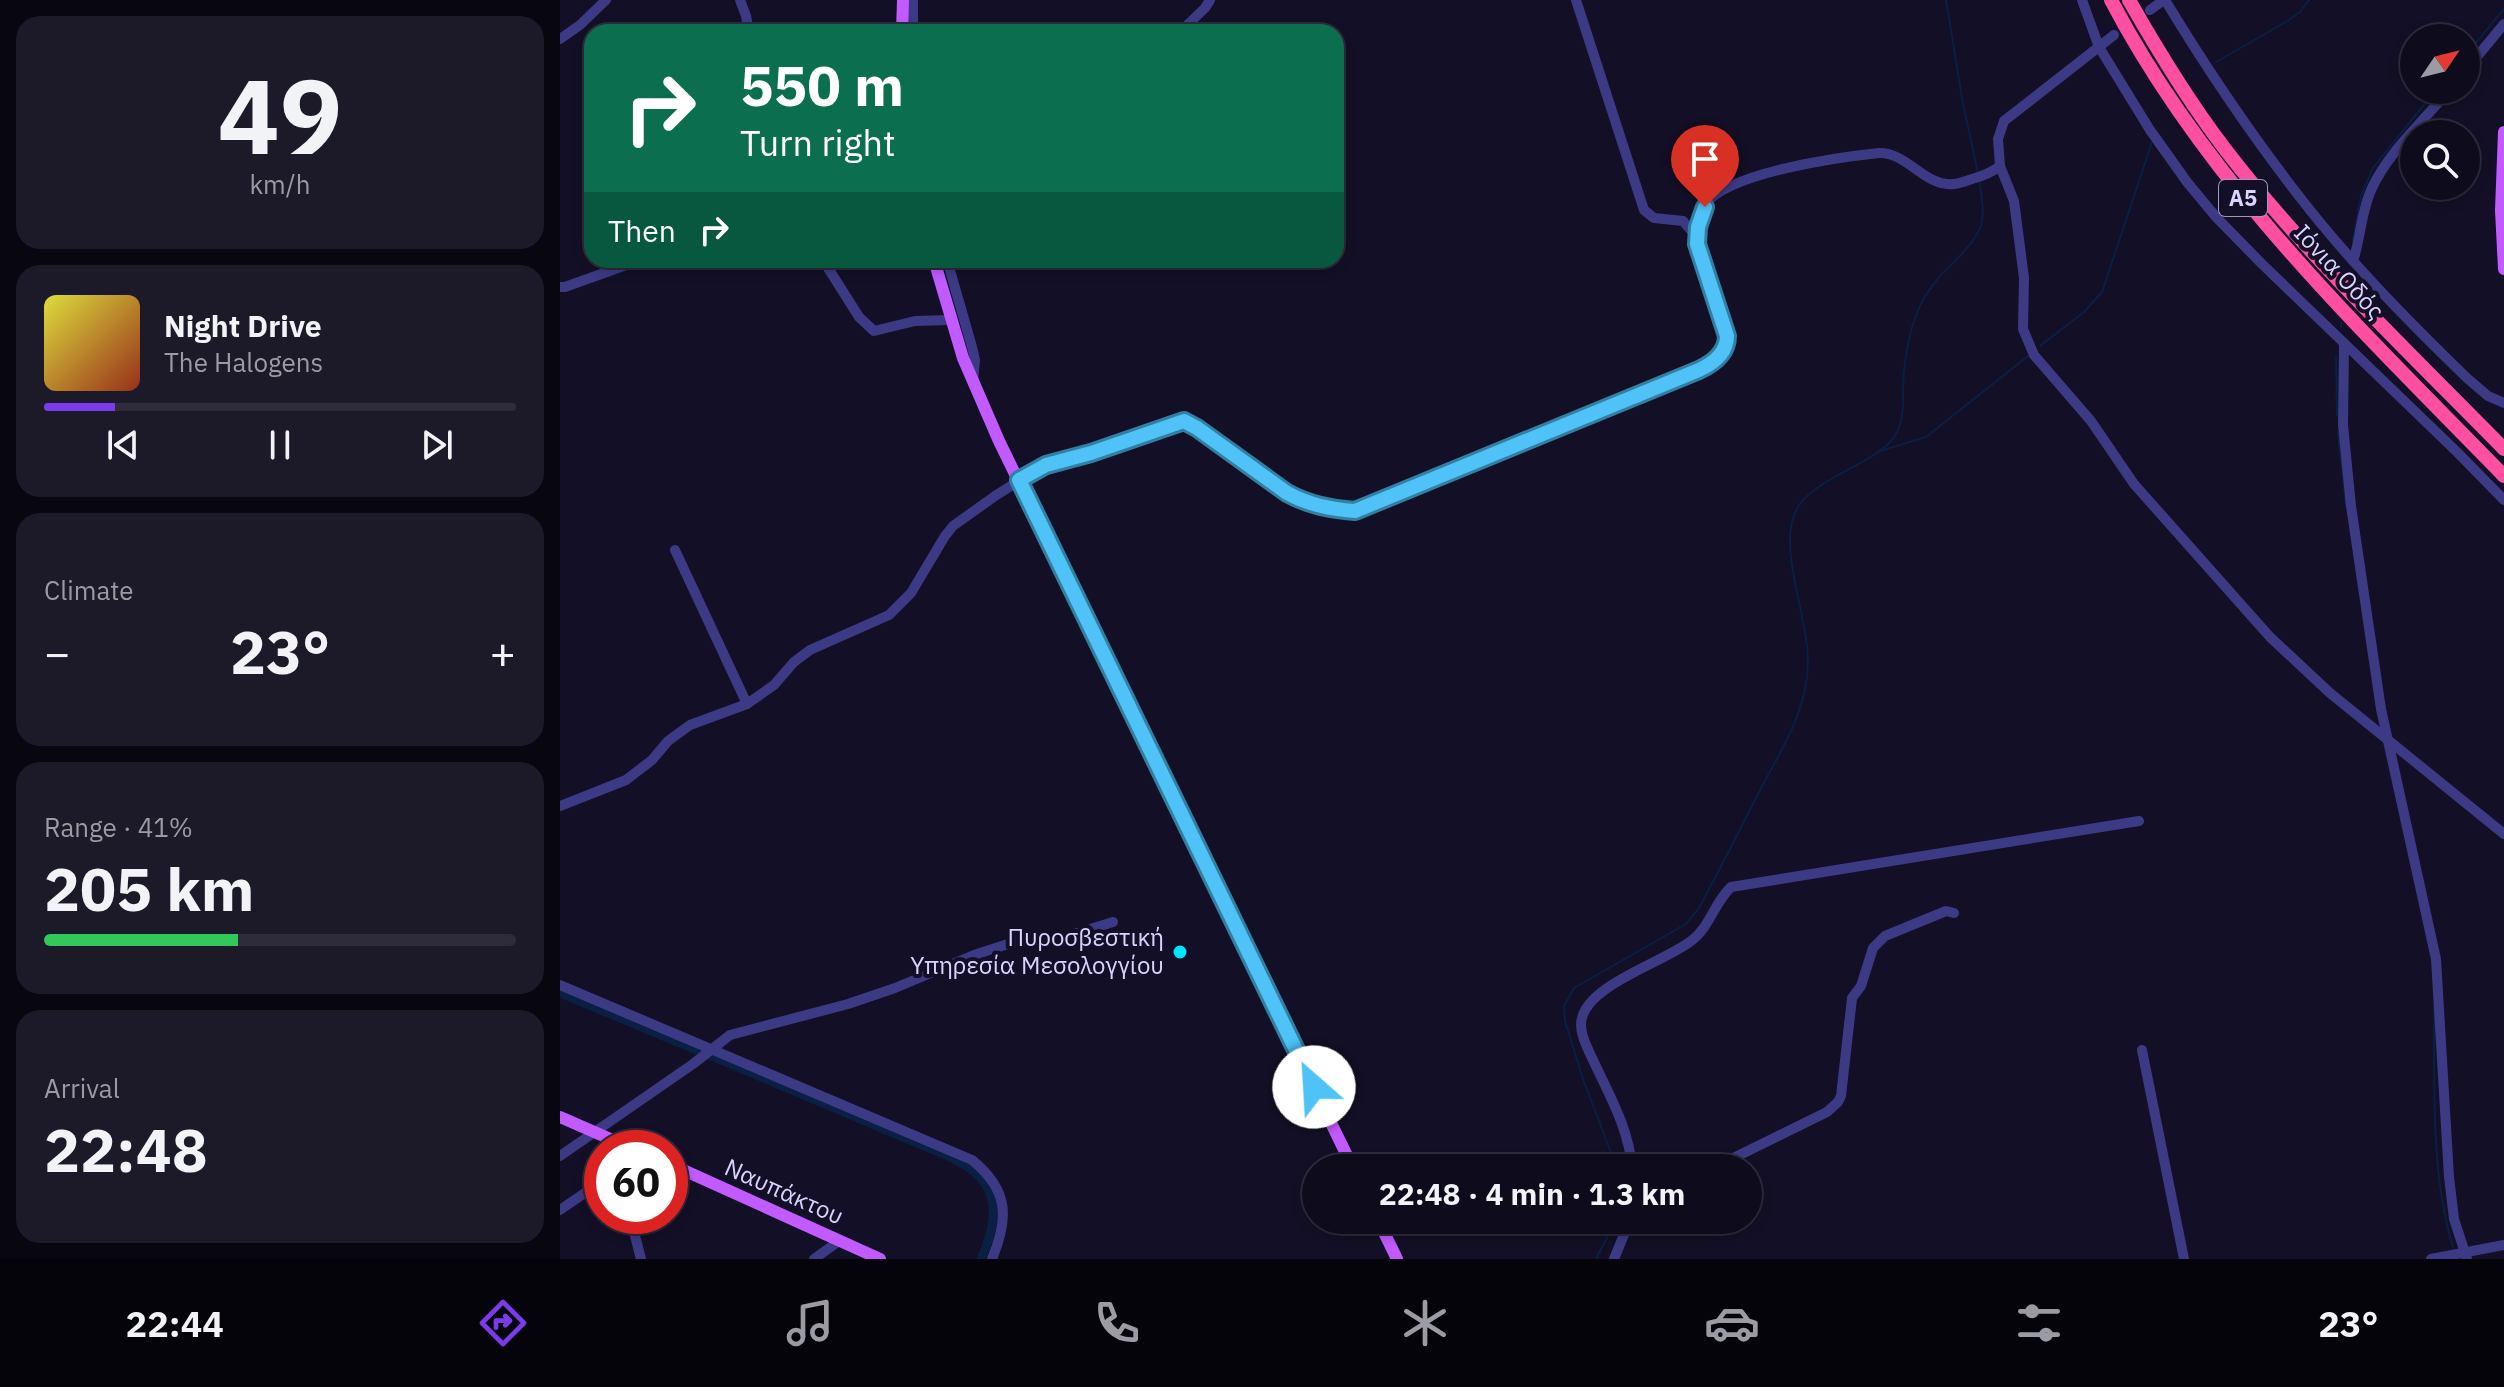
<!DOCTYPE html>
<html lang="en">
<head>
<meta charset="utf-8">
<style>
  body { margin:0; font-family:"IBM Plex Sans",sans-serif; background:#1c1929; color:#f1f3f6; height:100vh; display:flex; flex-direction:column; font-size:30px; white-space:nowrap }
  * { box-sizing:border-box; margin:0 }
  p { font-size:26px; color:#9b9ba3 }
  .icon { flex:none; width:44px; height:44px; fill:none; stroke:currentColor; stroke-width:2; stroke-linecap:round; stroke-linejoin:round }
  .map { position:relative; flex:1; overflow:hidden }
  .sheet { display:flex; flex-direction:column; gap:16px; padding:16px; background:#08060f; width:560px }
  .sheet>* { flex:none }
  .banner { position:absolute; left:24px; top:24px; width:760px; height:244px; border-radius:24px; box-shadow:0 4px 12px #0003,0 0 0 2px #2e2b3b; background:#0b6e4f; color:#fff; overflow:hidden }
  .needle { width:52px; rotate:55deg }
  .buttons { position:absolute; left:1840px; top:24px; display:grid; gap:16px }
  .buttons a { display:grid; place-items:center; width:80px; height:80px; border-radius:50%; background:#0e0b1c; box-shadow:0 4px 12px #0003,0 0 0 2px #2e2b3b; font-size:40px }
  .speed { position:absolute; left:24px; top:1130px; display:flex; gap:16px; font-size:40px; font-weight:700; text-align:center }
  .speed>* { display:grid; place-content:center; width:104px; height:104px; border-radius:50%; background:#0e0b1c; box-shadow:0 4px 12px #0003,0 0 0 2px #2e2b3b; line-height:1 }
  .speed .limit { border:12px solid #d22; background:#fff; color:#111 }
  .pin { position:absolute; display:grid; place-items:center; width:68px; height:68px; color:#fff; margin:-82px -34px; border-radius:50% 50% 50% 0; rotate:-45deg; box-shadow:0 0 8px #0007 }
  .pin .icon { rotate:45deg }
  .me { position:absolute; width:88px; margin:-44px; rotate:334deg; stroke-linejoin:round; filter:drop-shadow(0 0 6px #0008) }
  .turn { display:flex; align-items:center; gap:28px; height:168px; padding:0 24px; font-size:36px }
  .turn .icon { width:104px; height:104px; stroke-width:2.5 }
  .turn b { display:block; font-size:56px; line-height:68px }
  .then { display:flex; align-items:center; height:76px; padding:0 24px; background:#0003; gap:16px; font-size:30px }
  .big { font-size:60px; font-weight:700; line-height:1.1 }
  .sheet .tile { flex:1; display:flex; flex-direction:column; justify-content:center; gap:12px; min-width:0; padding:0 28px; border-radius:24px; background:#1c1929 }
  .sheet .dial { align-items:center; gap:0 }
  .dial b { font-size:104px; line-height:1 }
  .song { display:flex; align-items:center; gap:24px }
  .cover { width:96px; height:96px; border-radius:12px; background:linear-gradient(135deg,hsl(60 70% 55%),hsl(10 70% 35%)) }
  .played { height:8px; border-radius:4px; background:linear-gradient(90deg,#7c3aed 15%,#2e2b3b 15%) }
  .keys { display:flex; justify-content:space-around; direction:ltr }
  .heat { display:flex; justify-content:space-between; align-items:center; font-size:44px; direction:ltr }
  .charge { height:12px; border-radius:6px; background:linear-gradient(90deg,#34c759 41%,#2e2b3b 0) }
  .trip { position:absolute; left:742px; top:1154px; width:460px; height:80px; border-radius:40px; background:#0e0b1c; box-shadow:0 4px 12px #0003,0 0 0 2px #2e2b3b; font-weight:700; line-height:80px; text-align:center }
  .dock { display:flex; height:128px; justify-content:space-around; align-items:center; background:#06040b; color:#9b9ba3 }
  .dock .icon { width:56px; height:56px }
  .dock .on { color:#7c3aed }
  .dock b { font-size:36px; color:#f1f3f6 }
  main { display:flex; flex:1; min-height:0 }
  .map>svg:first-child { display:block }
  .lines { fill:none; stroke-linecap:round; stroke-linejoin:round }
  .stream { stroke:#0a1f44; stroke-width:2 }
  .canal { stroke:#0a1f44; stroke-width:9 }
  .minor { stroke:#3d3a85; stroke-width:10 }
  .major { stroke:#c25bff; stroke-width:12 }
  .highway { stroke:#ff4fa3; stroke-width:14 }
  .route-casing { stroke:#337fa1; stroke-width:20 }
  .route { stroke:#4fc3f7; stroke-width:14 }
  .poi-dot { fill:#00e5ff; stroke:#130f26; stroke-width:3 }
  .labels { text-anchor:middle; stroke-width:8; stroke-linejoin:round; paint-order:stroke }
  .shield { fill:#130f26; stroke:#9e99be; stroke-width:2 }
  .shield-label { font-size:22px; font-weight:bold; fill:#d9d4ff }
  .street-label { font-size:24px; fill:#d9d4ff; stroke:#130f26 }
  .poi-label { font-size:24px; fill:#d9d4ff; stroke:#130f26; text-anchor:end }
</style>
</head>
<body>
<main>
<section class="sheet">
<div class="tile dial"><b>49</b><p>km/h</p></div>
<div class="tile">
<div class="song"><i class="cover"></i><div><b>Night Drive</b><p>The Halogens</p></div></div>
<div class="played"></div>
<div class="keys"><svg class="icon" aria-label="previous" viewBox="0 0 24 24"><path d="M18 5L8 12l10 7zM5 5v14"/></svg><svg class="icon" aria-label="pause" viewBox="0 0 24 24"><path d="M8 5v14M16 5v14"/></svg><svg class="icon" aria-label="next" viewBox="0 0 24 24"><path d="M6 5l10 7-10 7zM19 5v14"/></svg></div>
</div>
<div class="tile"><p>Climate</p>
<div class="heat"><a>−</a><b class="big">23°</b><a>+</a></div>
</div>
<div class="tile"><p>Range · 41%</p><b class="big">205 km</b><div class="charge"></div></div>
<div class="tile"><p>Arrival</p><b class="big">22:48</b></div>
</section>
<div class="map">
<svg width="1944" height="1259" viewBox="0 0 1944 1259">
  <rect width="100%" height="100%" fill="#130f26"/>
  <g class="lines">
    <!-- stream -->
    <g class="stream">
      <path d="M1386,0L1403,104L1418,173"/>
      <path d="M1906,55L1944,9"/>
      <path d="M1656,62L1729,20L1740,12L1749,0"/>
      <path d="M1793,240L1801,196L1813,168L1876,90"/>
      <path d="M1781,327V322"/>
      <path d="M1480,346L1524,312L1542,292L1592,142"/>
      <path d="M1776,358L1777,415"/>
      <path d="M1778,432L1786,506"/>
      <path d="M1317,452L1366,437L1468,356"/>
      <path d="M1874,1008C1875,1088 1870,1170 1893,1247"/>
      <path d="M1057,1168L1024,1082L1005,1021L1004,1006L1014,988L1126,924L1139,908C1160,869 1180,829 1200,790C1222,749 1248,709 1248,661C1249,618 1215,544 1238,507C1255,479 1308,466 1331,441C1348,422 1341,394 1344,371C1346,353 1349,335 1355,318C1360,304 1367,292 1376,281C1390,263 1414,247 1421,225C1425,211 1421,196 1420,183"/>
      <path d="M1036,1259L1056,1220"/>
    </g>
    <!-- canal -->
    <g class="canal">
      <path d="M0,993L137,1050"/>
      <path d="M147,1054L388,1156C440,1179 442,1212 421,1259"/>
    </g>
    <!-- minor -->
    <g class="minor">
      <path d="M180,0L186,16L189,32"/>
      <path d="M1016,0L1084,210L1094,218L1123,221L1136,236"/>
      <path d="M1522,0L1539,47L1590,130L1627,182L1656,217L1702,264L1897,452L1944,500"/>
      <path d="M1605,0C1645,66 1688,130 1735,191C1787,259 1847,320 1908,379L1928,396L1944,403"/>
      <path d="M1590,10L1604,0"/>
      <path d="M353,32V0"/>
      <path d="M620,32L645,8L650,0"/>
      <path d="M0,39L20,25L46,0"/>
      <path d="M1906,70L1944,24"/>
      <path d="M1440,166L1454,201L1464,278L1463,329L1474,355L1531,421L1574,484L1710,637L1770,693L1944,834"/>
      <path d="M263,260L299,317L314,331L355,321L390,320"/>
      <path d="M387,260L412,347L415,360L413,382"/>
      <path d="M1793,261C1801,237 1801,211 1812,188C1829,151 1864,121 1889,90"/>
      <path d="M0,287H5L80,260"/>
      <path d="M1784,343L1783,425L1791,506L1821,709L1876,959L1889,1177L1894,1219L1907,1259"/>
      <path d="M115,550L187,704"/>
      <path d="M0,806L66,780L92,760L108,741L130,725L187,704L214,685L234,662L250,650L329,615L351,593L385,536L393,526L435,496L479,468L531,453L624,421L637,428L741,500L766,508L795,511L1147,366L1163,352L1167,340C1162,306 1140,275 1137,240C1136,230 1139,214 1145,205C1168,172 1281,157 1319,153C1347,152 1365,187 1393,184C1399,184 1406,181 1412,179C1423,176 1431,173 1440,166L1438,139L1444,121L1554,35"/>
      <path d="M0,985L412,1160C449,1190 449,1218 432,1259"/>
      <path d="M1582,1050L1624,1259"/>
      <path d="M0,1156L133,1064L170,1035L288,1004L335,988L414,955L454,942L469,943L498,939L553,922"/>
      <path d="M1072,1168C1069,1125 1044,1086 1027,1047C1023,1038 1019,1027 1022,1018C1030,984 1104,962 1131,941C1150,927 1154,903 1171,887L1579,821"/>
      <path d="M1153,1168L1267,1112L1278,1102L1281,1096L1292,998L1301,986L1313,948L1325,936L1386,911L1394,913"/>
      <path d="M0,1210L32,1188L36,1165L42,1154"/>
      <path d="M70,1216L81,1259"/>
      <path d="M254,1259L279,1241"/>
      <path d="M1054,1259L1070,1220"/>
      <path d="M1871,1259L1944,1245"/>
    </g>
    <!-- major -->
    <g class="major">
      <path d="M342,32L343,0"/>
      <path d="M1944,132L1941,210L1944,269"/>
      <path d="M374,260L403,358L439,441L793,1168"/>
      <path d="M0,1117L71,1148"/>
      <path d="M110,1164L320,1259"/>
      <path d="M818,1220L837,1259"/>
    </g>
    <!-- highway -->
    <g class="highway">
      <path d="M1551,0C1648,185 1800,328 1944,476"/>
      <path d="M1569,0C1598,51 1629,102 1665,149C1748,257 1849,352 1944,449"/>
    </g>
  </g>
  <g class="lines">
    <defs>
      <path id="route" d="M754,1087L459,480L486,465L531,453L624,421L637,428L727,493C749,505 770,509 795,511L1139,370C1154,363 1167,353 1167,336L1137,244L1138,227L1145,207"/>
    </defs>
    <!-- route casing -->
    <use href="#route" class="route-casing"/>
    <!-- route -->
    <use href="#route" class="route"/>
  </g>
  <!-- markers -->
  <circle class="poi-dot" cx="620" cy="952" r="8"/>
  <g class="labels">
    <!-- shield labels -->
    <rect class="shield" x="1659" y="180" width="48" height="36" rx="6"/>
    <g class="shield-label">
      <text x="1683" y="206">Α5</text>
    </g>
    <!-- street labels -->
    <g class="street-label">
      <text transform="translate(1779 272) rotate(47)" y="8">Ιόνια Οδός</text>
      <text transform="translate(224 1192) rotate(24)" y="8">Ναυπάκτου</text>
    </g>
    <!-- poi labels -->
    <g class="poi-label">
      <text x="604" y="946">Πυροσβεστική<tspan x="604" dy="28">Υπηρεσία Μεσολογγίου</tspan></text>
    </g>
  </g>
</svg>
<div class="buttons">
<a><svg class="needle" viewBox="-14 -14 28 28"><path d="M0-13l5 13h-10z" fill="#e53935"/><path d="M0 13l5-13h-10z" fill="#9b9ba3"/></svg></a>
<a><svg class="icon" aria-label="search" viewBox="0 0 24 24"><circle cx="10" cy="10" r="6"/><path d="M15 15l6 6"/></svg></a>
</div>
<div class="speed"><div class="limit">60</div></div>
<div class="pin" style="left:1145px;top:207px;background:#d93025"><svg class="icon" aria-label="arrive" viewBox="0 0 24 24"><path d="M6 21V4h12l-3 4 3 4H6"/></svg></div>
<svg class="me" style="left:754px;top:1087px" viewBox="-20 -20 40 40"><circle r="19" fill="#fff"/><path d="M0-13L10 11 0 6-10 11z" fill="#4fc3f7"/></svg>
<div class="trip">22:48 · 4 min · 1.3 km</div>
<div class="banner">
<div class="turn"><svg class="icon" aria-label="right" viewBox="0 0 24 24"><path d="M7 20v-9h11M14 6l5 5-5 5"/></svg><div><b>550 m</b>Turn right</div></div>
<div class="then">Then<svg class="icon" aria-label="right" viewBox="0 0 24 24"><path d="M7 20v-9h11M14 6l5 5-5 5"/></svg></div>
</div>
</div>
</main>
<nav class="dock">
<b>22:44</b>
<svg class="icon on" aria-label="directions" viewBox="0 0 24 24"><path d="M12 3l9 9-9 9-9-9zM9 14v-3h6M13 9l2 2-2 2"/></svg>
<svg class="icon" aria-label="music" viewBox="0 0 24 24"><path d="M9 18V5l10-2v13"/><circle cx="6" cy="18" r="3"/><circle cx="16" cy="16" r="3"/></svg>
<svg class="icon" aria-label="phone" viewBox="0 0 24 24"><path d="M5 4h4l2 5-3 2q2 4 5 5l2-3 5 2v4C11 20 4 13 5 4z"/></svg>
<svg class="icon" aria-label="climate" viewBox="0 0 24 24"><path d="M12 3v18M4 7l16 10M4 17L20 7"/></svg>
<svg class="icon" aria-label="car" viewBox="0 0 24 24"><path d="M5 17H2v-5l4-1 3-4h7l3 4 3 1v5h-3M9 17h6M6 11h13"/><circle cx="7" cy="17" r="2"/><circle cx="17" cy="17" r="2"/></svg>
<svg class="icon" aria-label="filters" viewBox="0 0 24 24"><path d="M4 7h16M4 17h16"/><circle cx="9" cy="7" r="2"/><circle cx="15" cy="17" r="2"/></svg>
<b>23°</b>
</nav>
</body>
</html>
